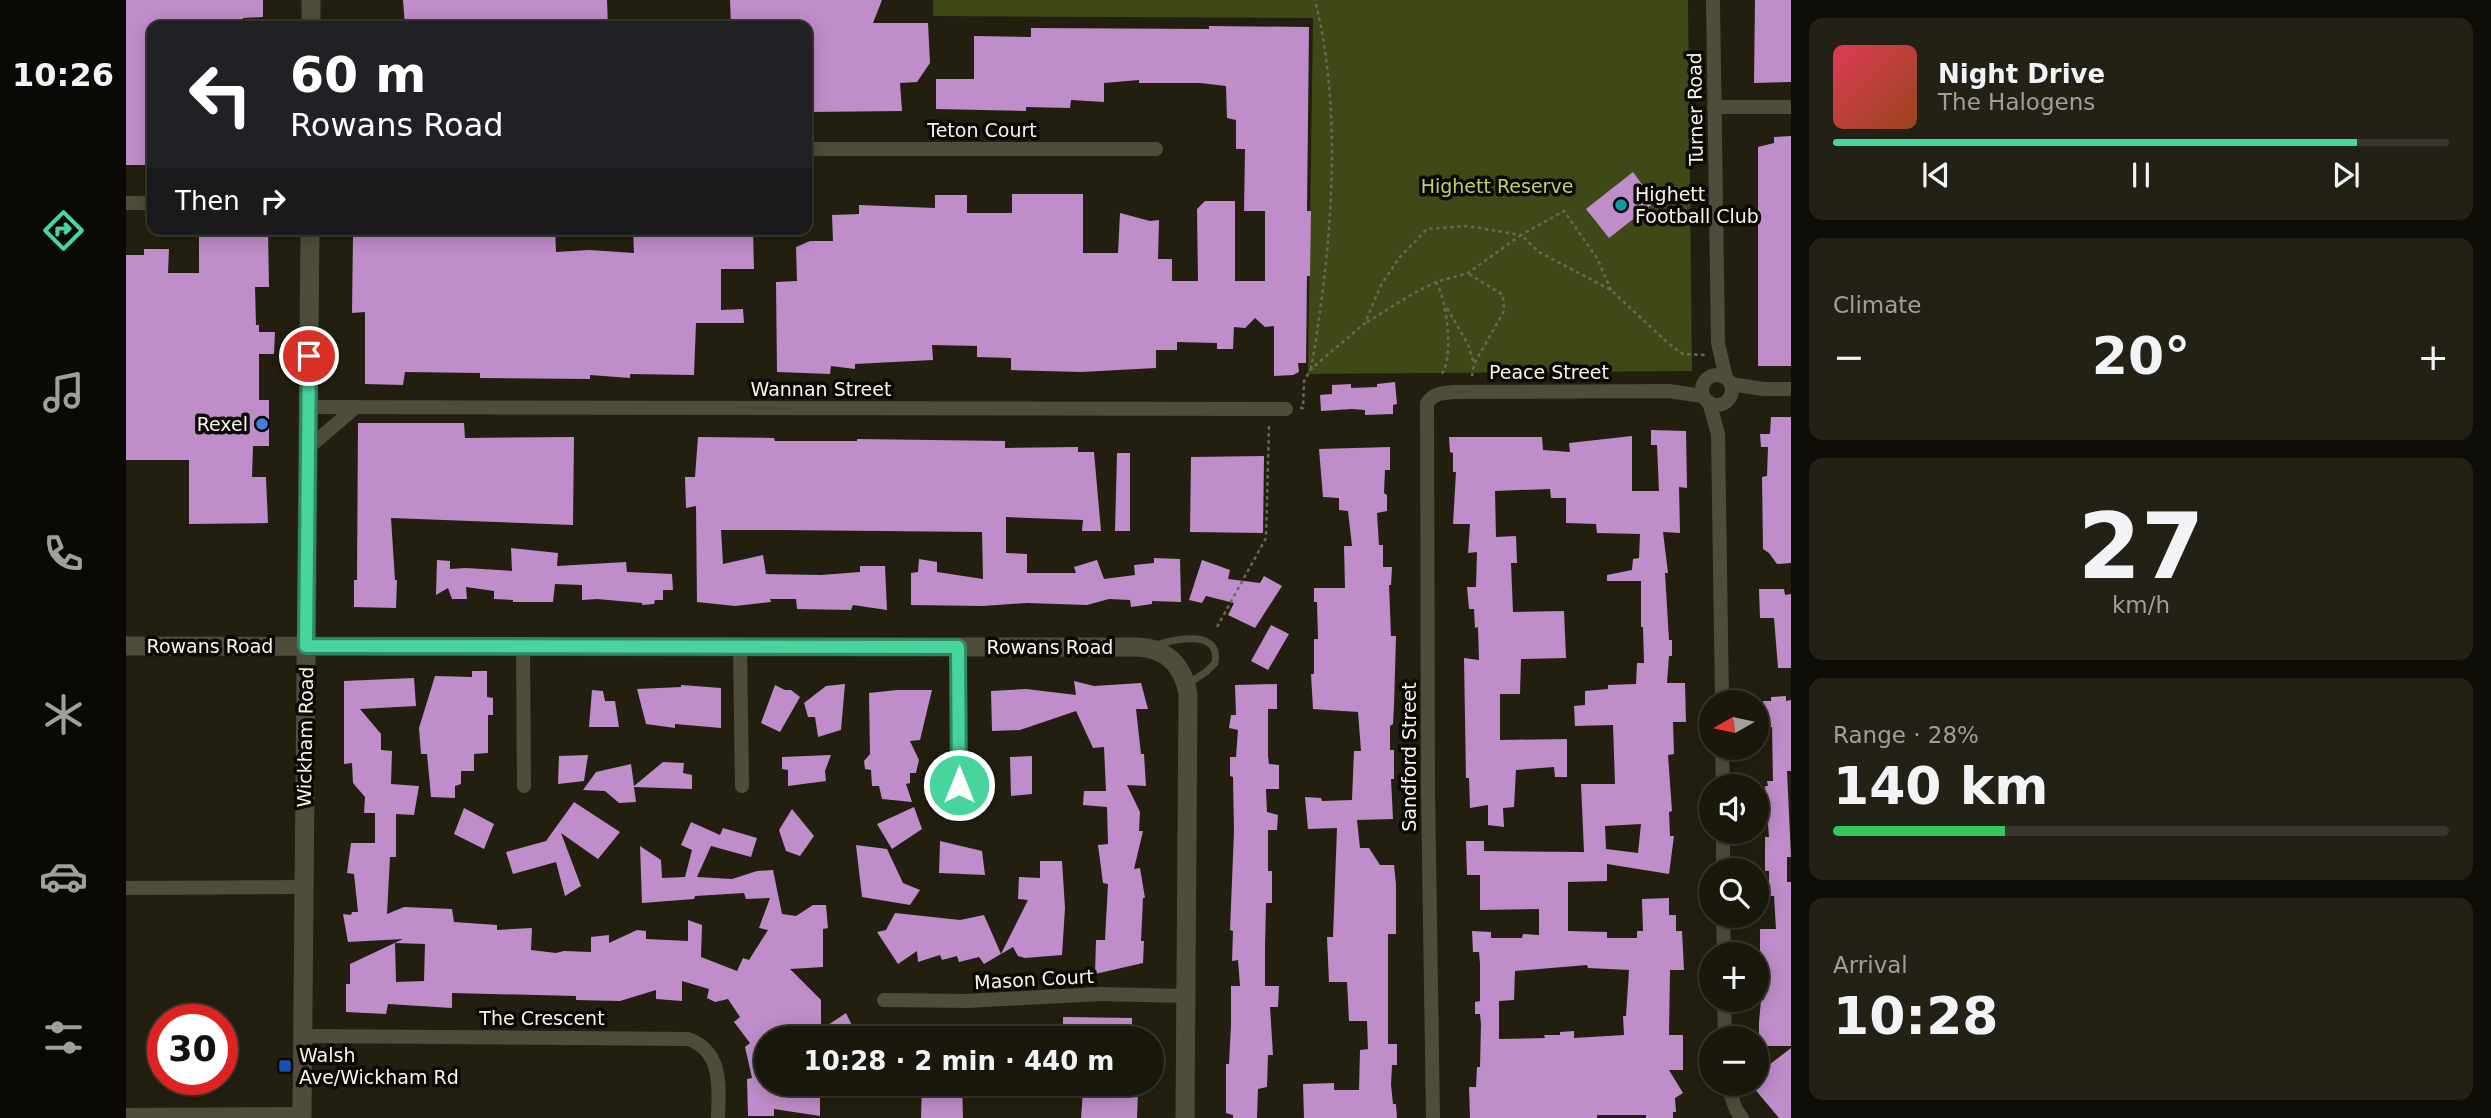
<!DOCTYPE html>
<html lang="en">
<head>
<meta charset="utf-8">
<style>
  body { margin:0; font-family:"DejaVu Sans",sans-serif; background:#232015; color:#f1f3f6; height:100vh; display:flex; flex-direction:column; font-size:26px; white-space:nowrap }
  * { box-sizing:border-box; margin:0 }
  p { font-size:23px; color:#9f9f9d }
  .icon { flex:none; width:38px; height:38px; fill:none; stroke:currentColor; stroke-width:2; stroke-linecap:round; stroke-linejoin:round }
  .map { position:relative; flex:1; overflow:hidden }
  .panel { display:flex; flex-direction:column; gap:18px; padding:18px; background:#0e0d07; width:700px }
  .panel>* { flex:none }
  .hud { position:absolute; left:21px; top:21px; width:665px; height:214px; border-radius:14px; box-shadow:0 4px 18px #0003,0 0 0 2px #38362d; background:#202124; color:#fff; overflow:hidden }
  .needle { width:46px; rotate:261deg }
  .fabs { position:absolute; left:1573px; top:690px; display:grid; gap:14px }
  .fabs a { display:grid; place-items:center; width:70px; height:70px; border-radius:50%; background:#1a170c; box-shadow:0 4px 18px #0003,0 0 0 2px #38362d; font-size:35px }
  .speed { position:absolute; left:21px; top:1004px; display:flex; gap:14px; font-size:35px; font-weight:700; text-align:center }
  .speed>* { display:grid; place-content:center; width:91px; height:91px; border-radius:50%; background:#1a170c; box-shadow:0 4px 18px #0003,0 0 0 2px #38362d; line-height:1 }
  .speed .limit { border:10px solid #d22; background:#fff; color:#111 }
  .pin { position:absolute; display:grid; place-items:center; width:60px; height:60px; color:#fff; margin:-30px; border:4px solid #fff; border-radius:50%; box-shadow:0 2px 7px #0007 }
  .me { position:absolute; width:77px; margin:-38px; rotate:0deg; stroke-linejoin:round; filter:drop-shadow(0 0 5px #0008) }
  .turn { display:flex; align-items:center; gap:24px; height:147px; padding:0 28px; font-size:32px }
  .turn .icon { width:91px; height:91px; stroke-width:2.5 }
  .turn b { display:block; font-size:49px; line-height:60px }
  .then { display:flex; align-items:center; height:66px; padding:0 28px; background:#0003; gap:14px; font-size:26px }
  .big { font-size:52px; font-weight:700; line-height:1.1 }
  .panel .card { flex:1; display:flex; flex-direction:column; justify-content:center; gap:10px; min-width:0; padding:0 24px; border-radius:14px; background:#232015 }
  .panel .dial { align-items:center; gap:0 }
  .dial b { font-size:91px; line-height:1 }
  .song { display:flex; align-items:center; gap:21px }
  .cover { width:84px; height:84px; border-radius:10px; background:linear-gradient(135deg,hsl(350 70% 55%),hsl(20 70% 35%)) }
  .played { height:7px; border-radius:4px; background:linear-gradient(90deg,#47d49d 85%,#38362d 85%) }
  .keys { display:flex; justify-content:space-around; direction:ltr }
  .heat { display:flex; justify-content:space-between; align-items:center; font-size:38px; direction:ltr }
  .charge { height:10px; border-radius:5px; background:linear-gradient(90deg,#34c759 28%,#38362d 0) }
  .trip { position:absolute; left:628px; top:1026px; width:410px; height:70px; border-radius:35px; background:#1a170c; box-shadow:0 4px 18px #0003,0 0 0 2px #38362d; font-weight:700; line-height:70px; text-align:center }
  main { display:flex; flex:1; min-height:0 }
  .dock { display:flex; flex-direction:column; width:126px; justify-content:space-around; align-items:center; background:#0a0905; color:#9f9f9d }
  .dock .icon { width:49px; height:49px }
  .dock .on { color:#47d49d }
  .dock b { font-size:32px; color:#f1f3f6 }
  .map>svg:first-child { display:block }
  .green { fill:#3f4817 }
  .building { fill:#bf8dc9; fill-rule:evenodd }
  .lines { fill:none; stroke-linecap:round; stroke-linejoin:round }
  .path { stroke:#6b675a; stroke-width:2.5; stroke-dasharray:3.5 3.5; stroke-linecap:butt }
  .lane { stroke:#4f4c3b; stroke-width:7 }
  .street { stroke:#4f4c3b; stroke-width:14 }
  .secondary { stroke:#4f4c3b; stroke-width:19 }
  .route-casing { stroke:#2e8a66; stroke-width:18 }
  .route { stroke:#47d49d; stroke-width:12 }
  .culture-dot { fill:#0f9aa8; stroke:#0b0904; stroke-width:2.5 }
  .shop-dot { fill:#3f7fe0; stroke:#0b0904; stroke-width:2.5 }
  .transit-dot { fill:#1a4fb4; stroke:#0b0904; stroke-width:2.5 }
  .labels { text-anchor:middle; stroke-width:7; stroke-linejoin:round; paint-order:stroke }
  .street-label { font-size:19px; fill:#f7f5eb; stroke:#0b0904 }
  .park-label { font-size:19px; fill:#bdd26a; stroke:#0b0904 }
  .poi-label { font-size:19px; fill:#f7f5eb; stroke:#0b0904; text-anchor:start }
</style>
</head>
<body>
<main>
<nav class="dock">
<b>10:26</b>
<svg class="icon on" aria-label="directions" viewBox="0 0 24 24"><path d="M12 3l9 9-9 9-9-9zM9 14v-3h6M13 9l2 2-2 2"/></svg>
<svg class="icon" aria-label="music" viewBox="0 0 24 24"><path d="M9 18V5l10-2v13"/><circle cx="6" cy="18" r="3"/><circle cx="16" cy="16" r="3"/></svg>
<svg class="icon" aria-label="phone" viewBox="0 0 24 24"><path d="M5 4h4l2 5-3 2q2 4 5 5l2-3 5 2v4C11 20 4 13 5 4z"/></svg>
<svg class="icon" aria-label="climate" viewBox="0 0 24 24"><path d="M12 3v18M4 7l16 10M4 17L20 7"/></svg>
<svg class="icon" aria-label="car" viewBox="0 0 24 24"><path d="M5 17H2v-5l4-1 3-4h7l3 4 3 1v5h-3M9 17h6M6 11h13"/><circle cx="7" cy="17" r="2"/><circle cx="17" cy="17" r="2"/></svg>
<svg class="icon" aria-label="filters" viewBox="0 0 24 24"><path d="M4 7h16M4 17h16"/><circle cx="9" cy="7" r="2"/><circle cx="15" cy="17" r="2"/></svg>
</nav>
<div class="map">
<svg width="1665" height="1118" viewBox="0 0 1665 1118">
  <rect width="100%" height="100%" fill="#231f10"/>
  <!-- green -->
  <path class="green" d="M807,0H1562L1566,371L1182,374L1187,18L807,16Z"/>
  <!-- building -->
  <g class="building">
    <path d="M0,0H137V17L117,18V26H26V165H0Z"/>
    <path d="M277,0H481L482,26H279Z"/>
    <path d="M604,0H756L747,23H802L804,63L791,82L774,83L776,111L681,112V26H605Z"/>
    <path d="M1629,0H1665V82L1628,83Z"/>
    <path d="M1083,26L1183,27L1181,211H1185L1184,276H1181L1180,363H1172L1173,372L1167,375L1148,376V326L1139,327L1129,318L1119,328L1108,327L1107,349H1091V343L1051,342V350H1030V368L955,372L885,370V358L851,357V346L806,345L807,360L729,364V369L705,366L704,374L651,372L650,282L671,281L670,247L684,241H707L706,215L733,214V205L809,208V195H841V213H886V194H957V253H992L994,213L1024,221L1033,220L1032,259H1046V281H1072L1071,209L1079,201H1109V281H1139V211H1118L1119,149H1110V120L1101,118L1100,86L1074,83H1013V80L978,83V102L945,100L944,108L900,107V111L810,109V79H848V36L905,37V28L1083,29Z"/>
    <path d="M1665,136V366H1632V147L1648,143V137Z"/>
    <path d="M1507,172L1529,202L1483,238L1460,209Z"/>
    <path d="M73,229H142L143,287H129L130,325H133V332H149L148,354H133V400H143V446H127L126,477H140L142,523L63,524V460H0V255H18V249H43L42,273H73Z"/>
    <path d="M277,229H429L430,252L463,250L508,253L507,229H627L628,269H595V310L617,309L618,323H570L568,375L504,374V378L464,375V379L354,378V373L279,372L277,385L239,384V312L226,313L227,234L277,233Z"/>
    <path d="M1269,382L1271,404L1267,405V414L1239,415V410L1226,409L1195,411L1194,395L1206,394V385L1225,384V388L1251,387V384Z"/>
    <path d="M1645,417H1665V563L1651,564L1643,553L1637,549L1636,477L1641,476L1642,447H1635L1634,434H1644Z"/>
    <path d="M232,423H338L339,438L448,437L447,525L265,518L269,580H271L270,608L228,607V580H231Z"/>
    <path d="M1525,430L1560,431L1561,488L1553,487L1554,533L1537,532L1542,573H1539L1543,640H1546V656H1543L1541,683H1559L1560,722H1547L1548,754L1542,755L1546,811L1543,812L1544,836H1548L1543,874L1481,864V881L1442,882V931L1481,932V938H1511V931H1517L1516,899L1543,898V915H1550V931H1556L1558,970H1544L1543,1035H1557V1070H1543L1557,1093L1549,1098L1550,1112H1547V1118H1520V1115H1471V1118H1344L1343,1087H1350L1351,1067H1354L1355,1024L1354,1014H1349V1002L1354,1001V964L1353,952H1347L1346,931L1365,932V938H1396L1397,934L1413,935V909L1354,910V875H1341L1340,841H1358V851L1458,852L1455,784H1489L1487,725L1449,726L1448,706L1459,705V691L1482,689V685L1510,684L1511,663H1518L1517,627H1515V581H1481V575L1506,570L1507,559L1513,558L1514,534L1471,533L1470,524L1440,523V498H1425L1424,489L1369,491L1370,537L1390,536L1391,563H1385L1387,612L1438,611L1440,658L1395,659L1394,694H1374V740L1441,739V777H1429L1428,767L1390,770L1388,807L1377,808L1378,827L1362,825V805L1344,808L1343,778H1340L1338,658L1353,660L1352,627L1349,628L1348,609H1343L1341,587H1350L1351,552L1342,553L1344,524H1327L1330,472H1327V453L1324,452L1323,437H1416L1417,450L1444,452L1443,443L1506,436V491H1533L1531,445H1525ZM1515,824L1512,853L1480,849L1479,826ZM1461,965L1462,968L1503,970L1500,1016H1497L1498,1035L1448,1038V1031L1434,1032V1035H1418L1419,1038L1373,1039V1001L1388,1000L1389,971Z"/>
    <path d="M572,437L648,438L649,441H731V439L879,441V448L952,447V452H968L975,531H956L957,520L880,517V553L901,554V573H950L948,567L971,560L978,579L1009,575L1008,565L1028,563V558L1054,559L1055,602L1026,601V604L1005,607L1004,600L983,599L961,605L901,603L857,606L785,605V573L792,572L793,559L811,562V572L857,579L856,532L654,530H595L597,564L637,555L640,574L695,575L734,572V566H759L761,610L727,605L725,610L671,609L670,599H644L645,602L609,606L571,602L570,506L560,508L559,477H569Z"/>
    <path d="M1264,447V470H1259L1258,493L1261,495V511L1251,513L1253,545H1257V567H1266L1265,585H1263L1265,636H1270L1268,706L1267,724L1264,726V750H1268V779H1265L1267,819L1231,820L1234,848H1243L1254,865H1268L1270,884V934H1262V1044H1271V1065H1266L1265,1085L1267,1104H1270L1271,1118H1178L1177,1084L1208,1083V1090H1233L1234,1050L1242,1049L1241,1021H1223L1221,982H1203L1201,937H1207L1211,828L1182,829L1179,797L1195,798L1196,801L1226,800L1228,751H1235L1232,712L1187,709L1185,674H1188V639H1192L1191,602H1188V588H1219L1218,546H1226L1222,511L1213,510V498L1197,497L1193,449Z"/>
    <path d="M991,453H1004V531H989Z"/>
    <path d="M1138,456L1137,533L1064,532L1065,457Z"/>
    <path d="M385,548L432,553L431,566L500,562L501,572L546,574L547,590H537V600H529L528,604L516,605V603L471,599L456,600V585L429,584L427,602H387V600L368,599V591L340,587L341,599H326L322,588L310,595L311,560L324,561V569L340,568L386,571Z"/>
    <path d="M1076,560L1104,570L1102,579L1134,583L1138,576L1156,586L1129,628L1102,615L1108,603L1080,596L1076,603L1063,600Z"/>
    <path d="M1633,589H1658L1659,595L1665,594V668H1652L1648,618H1634Z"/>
    <path d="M1145,625L1163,634L1142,670L1125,661Z"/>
    <path d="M346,671H361V697L367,698V715H362V753L348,754V771H335V784L329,786V798L305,797L301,754H295L293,728L309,676L346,677Z"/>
    <path d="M288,678L290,706L234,709L255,734V750L266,751L265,784L293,786L288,815L270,814V857H264L261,914L278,907L326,909L328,922L371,925V930L406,928L405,950L430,953L438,951L465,952V937L483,935V943L511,930L520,931V939L562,941V920L576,925L575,957L611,971L617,958L623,960L642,930L633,928L644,898L620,899L618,893L569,896L568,899L516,903L514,846L535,860L536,878L559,877L566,850L555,845L565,822L594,835L597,828L631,838L625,857L585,846L571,877L606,879L631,871L647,870L656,914L670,916L687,905H700L702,928L697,929V967L664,969L695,1000V1035L645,1033L651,1038H640V1083H694V1116L648,1109V1116H622L621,1079L626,1078L619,1047L624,1043L608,1022L614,1017L602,999L589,1002L581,998L583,989L556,981V1001L530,999V990L494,1001L450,1000V996L326,993V1008L262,1004L260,1014L220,1012V984H224V964L277,939L222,942L217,914L225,915L226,912H232L228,874L221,873L225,843H249V813H238L239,797L227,783L226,763L218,764V681ZM269,943L299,944L298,981L270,982Z"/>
    <path d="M948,681L968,686L1015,683L1022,709H1010L1015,754H1018L1020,786L1001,785L1014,812L1013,831H1017L1008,869L1014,868L1019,898H1017L1015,941H1018L1017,963L969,974L970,940H979L982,884L977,883L972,845L982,844L981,807L957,805L958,791H980L978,747L967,748L950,711L894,730L866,731L865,691L900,689L950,695Z"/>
    <path d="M719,684L715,730L692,737L689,717H682L678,703L700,686Z"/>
    <path d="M1151,684V709H1142V756L1143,764L1153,765V789H1140L1141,812L1152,815L1151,830H1142V871H1146V903H1140L1139,947V986H1153L1152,1007H1144L1147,1055H1142L1141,1087L1132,1089L1131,1118H1107V1115L1100,1113V1064H1103L1105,1025V986H1114L1112,960L1106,961L1107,931L1104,930L1108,832L1107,777L1104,776V757H1110L1112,730L1103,728L1105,715H1110L1109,685Z"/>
    <path d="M555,685L595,688V728L549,724V728L520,724L511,689L555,687Z"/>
    <path d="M649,685L659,690H665L674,697L654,732L635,723Z"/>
    <path d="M466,690L477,691L479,701H489L493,727H463Z"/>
    <path d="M771,690H806L794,740L784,741L793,760L790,773H784V783L780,784L786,802L756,799L753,786H746L745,770L739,769L738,761L744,754L743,693Z"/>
    <path d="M1660,696V701L1665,700V771H1661L1665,857H1661V882H1665V1046H1638L1637,1038L1633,1037V1022L1635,1000H1638L1640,971H1634V929H1650L1648,896H1643V871H1639V837H1643L1639,786H1642L1641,781H1647L1646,727H1637V701H1645V697Z"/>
    <path d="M462,755L458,781L432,784L433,756Z"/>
    <path d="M705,755L699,771L700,781L662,786V770L656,769V757Z"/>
    <path d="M906,756V794L885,796L884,757Z"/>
    <path d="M537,762L558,763L557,773L566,775V789L508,787L510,802L493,803L479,791L457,790L470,772L505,764L508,786Z"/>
    <path d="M448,802L494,832L472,859L435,833L455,886L439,896L430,862L387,874L380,852L420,841Z"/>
    <path d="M788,807L796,829L766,849L751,824Z"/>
    <path d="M338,808L368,824L358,849L328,834Z"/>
    <path d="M666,809L688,836L674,856L660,851L653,830Z"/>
    <path d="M814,841L856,851L859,875L813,873Z"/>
    <path d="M730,845L761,849L777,883L794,890L784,905L736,897Z"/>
    <path d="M914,861H936L939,908L936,955L899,958L892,956L887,947L858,964L853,957L833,962L831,956L816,960L814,955L792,962L791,951L772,964L751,932L760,930L769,913L834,920L858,915L875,954L902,900L892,899L893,877L914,878Z"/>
    <path d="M720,1013L732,1038H706L702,1025Z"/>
    <path d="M937,1017L1006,1018V1038H937Z"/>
    <path d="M1665,1048V1118H1653L1627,1087L1631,1084V1074Z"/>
    <path d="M796,1083H836L837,1118H795Z"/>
    <path d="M957,1091H1012L1011,1118H955Z"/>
  </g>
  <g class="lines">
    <!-- path -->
    <g class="path">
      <path d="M1343,274L1377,295L1378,311L1348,364L1346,376"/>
      <path d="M1310,282C1321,299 1329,361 1314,376"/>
      <path d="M1321,308L1342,344L1348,364"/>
      <path d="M1241,322L1288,293L1310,282L1342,273L1395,235L1413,252L1485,290L1543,344L1557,354L1580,355"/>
      <path d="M1185,369C1205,253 1218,116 1189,0"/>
      <path d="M1174,408H1177L1178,381L1185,369L1239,323L1255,285L1273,258L1301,229L1341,226L1395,235L1438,211L1471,258L1485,290"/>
      <path d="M1091,627L1140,538L1143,426"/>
    </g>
    <!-- lane -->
    <path class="lane" d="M1028,646C1046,639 1096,628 1089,663L1080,672L1063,683"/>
    <!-- street -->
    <g class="street">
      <path d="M1587,0L1592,343L1600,378"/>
      <path d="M1588,107H1665"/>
      <path d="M681,149H1030"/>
      <path d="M0,203H26"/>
      <circle cx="1591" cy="390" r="15"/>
      <path d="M1605,384L1637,389H1665"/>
      <path d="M1583,402L1592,434L1596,702"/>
      <path d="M182,407L1160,409"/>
      <path d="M182,448L230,407"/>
      <path d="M397,646L398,786"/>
      <path d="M614,646L616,786"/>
      <path d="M832,647L833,785"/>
      <path d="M1596,747L1597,786"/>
      <path d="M1597,831V870"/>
      <path d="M0,888L178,887"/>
      <path d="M1597,915L1598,954"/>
      <path d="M1598,999L1599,1038"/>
      <path d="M758,1000L841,1001L974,994L1060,996"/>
      <path d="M177,1036L562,1039C597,1051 593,1087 592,1118"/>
      <path d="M1601,1083L1610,1110L1616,1118"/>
      <path d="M0,1115L176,1114"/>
      <path d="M1307,1118L1302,790L1301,403C1308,393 1317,393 1328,392L1542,391L1577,396"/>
    </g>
    <!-- secondary -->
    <g class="secondary">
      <path d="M185,26V0"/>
      <path d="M0,646L1011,647C1040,648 1057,665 1062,694L1059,1118"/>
      <path d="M176,1118L184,229"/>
    </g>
  </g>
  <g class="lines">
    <defs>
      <path id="route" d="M183,356L180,646L832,647L833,785"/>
    </defs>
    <!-- route casing -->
    <use href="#route" class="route-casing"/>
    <!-- route -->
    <use href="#route" class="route"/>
  </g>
  <!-- markers -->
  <circle class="culture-dot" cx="1495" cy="205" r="7"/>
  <circle class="shop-dot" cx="136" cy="424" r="7"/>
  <rect class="transit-dot" x="152" y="1059" width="14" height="14" rx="3.5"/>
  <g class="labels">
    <!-- street labels -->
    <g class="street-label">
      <text transform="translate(1569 109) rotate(-91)" y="7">Turner Road</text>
      <text x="856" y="137">Teton Court</text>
      <text x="1423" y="379">Peace Street</text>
      <text x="695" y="396">Wannan Street</text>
      <text x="84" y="653">Rowans Road</text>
      <text x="924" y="654">Rowans Road</text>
      <text transform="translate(179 737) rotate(-89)" y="7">Wickham Road</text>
      <text transform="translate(1283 757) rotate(-90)" y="7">Sandford Street</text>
      <text transform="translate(908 979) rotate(-3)" y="7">Mason Court</text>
      <text x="416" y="1025">The Crescent</text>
    </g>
    <!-- park labels -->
    <g class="park-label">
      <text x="1371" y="193">Highett Reserve</text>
    </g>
    <!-- poi labels -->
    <g class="poi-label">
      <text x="1509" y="201">Highett<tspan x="1509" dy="22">Football Club</tspan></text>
      <text x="122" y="431" text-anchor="end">Rexel</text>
      <text x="173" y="1062">Walsh<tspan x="173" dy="22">Ave/Wickham Rd</tspan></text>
    </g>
  </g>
</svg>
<div class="fabs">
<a><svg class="needle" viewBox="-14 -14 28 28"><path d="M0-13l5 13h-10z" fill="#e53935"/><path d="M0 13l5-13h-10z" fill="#9f9f9d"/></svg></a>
<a><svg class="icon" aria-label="sound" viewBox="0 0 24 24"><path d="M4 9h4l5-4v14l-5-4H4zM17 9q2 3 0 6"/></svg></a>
<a><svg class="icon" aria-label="search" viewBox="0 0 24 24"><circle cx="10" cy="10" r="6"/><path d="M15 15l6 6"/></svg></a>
<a>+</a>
<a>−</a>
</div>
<div class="speed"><div class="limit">30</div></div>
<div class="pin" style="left:183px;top:356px;background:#d93025"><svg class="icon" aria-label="arrive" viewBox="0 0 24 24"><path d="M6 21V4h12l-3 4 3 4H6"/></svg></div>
<svg class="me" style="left:833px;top:785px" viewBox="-20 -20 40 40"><circle r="17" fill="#47d49d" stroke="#fff" stroke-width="3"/><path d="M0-11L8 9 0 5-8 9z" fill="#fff"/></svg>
<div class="trip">10:28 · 2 min · 440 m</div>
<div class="hud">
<div class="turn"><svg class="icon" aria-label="left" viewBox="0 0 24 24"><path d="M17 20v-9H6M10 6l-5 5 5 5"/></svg><div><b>60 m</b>Rowans Road</div></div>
<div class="then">Then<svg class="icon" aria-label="right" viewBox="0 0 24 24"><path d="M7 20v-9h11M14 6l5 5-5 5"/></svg></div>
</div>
</div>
<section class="panel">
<div class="card">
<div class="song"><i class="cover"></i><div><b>Night Drive</b><p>The Halogens</p></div></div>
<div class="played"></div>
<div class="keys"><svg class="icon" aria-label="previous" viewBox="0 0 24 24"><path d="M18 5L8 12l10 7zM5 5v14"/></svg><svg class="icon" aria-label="pause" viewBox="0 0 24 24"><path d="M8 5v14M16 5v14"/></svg><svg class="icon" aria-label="next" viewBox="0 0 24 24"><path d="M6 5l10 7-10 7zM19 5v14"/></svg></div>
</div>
<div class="card"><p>Climate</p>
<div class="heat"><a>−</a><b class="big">20°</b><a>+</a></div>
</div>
<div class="card dial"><b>27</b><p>km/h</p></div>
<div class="card"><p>Range · 28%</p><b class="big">140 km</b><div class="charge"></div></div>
<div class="card"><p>Arrival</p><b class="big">10:28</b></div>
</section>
</main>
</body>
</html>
